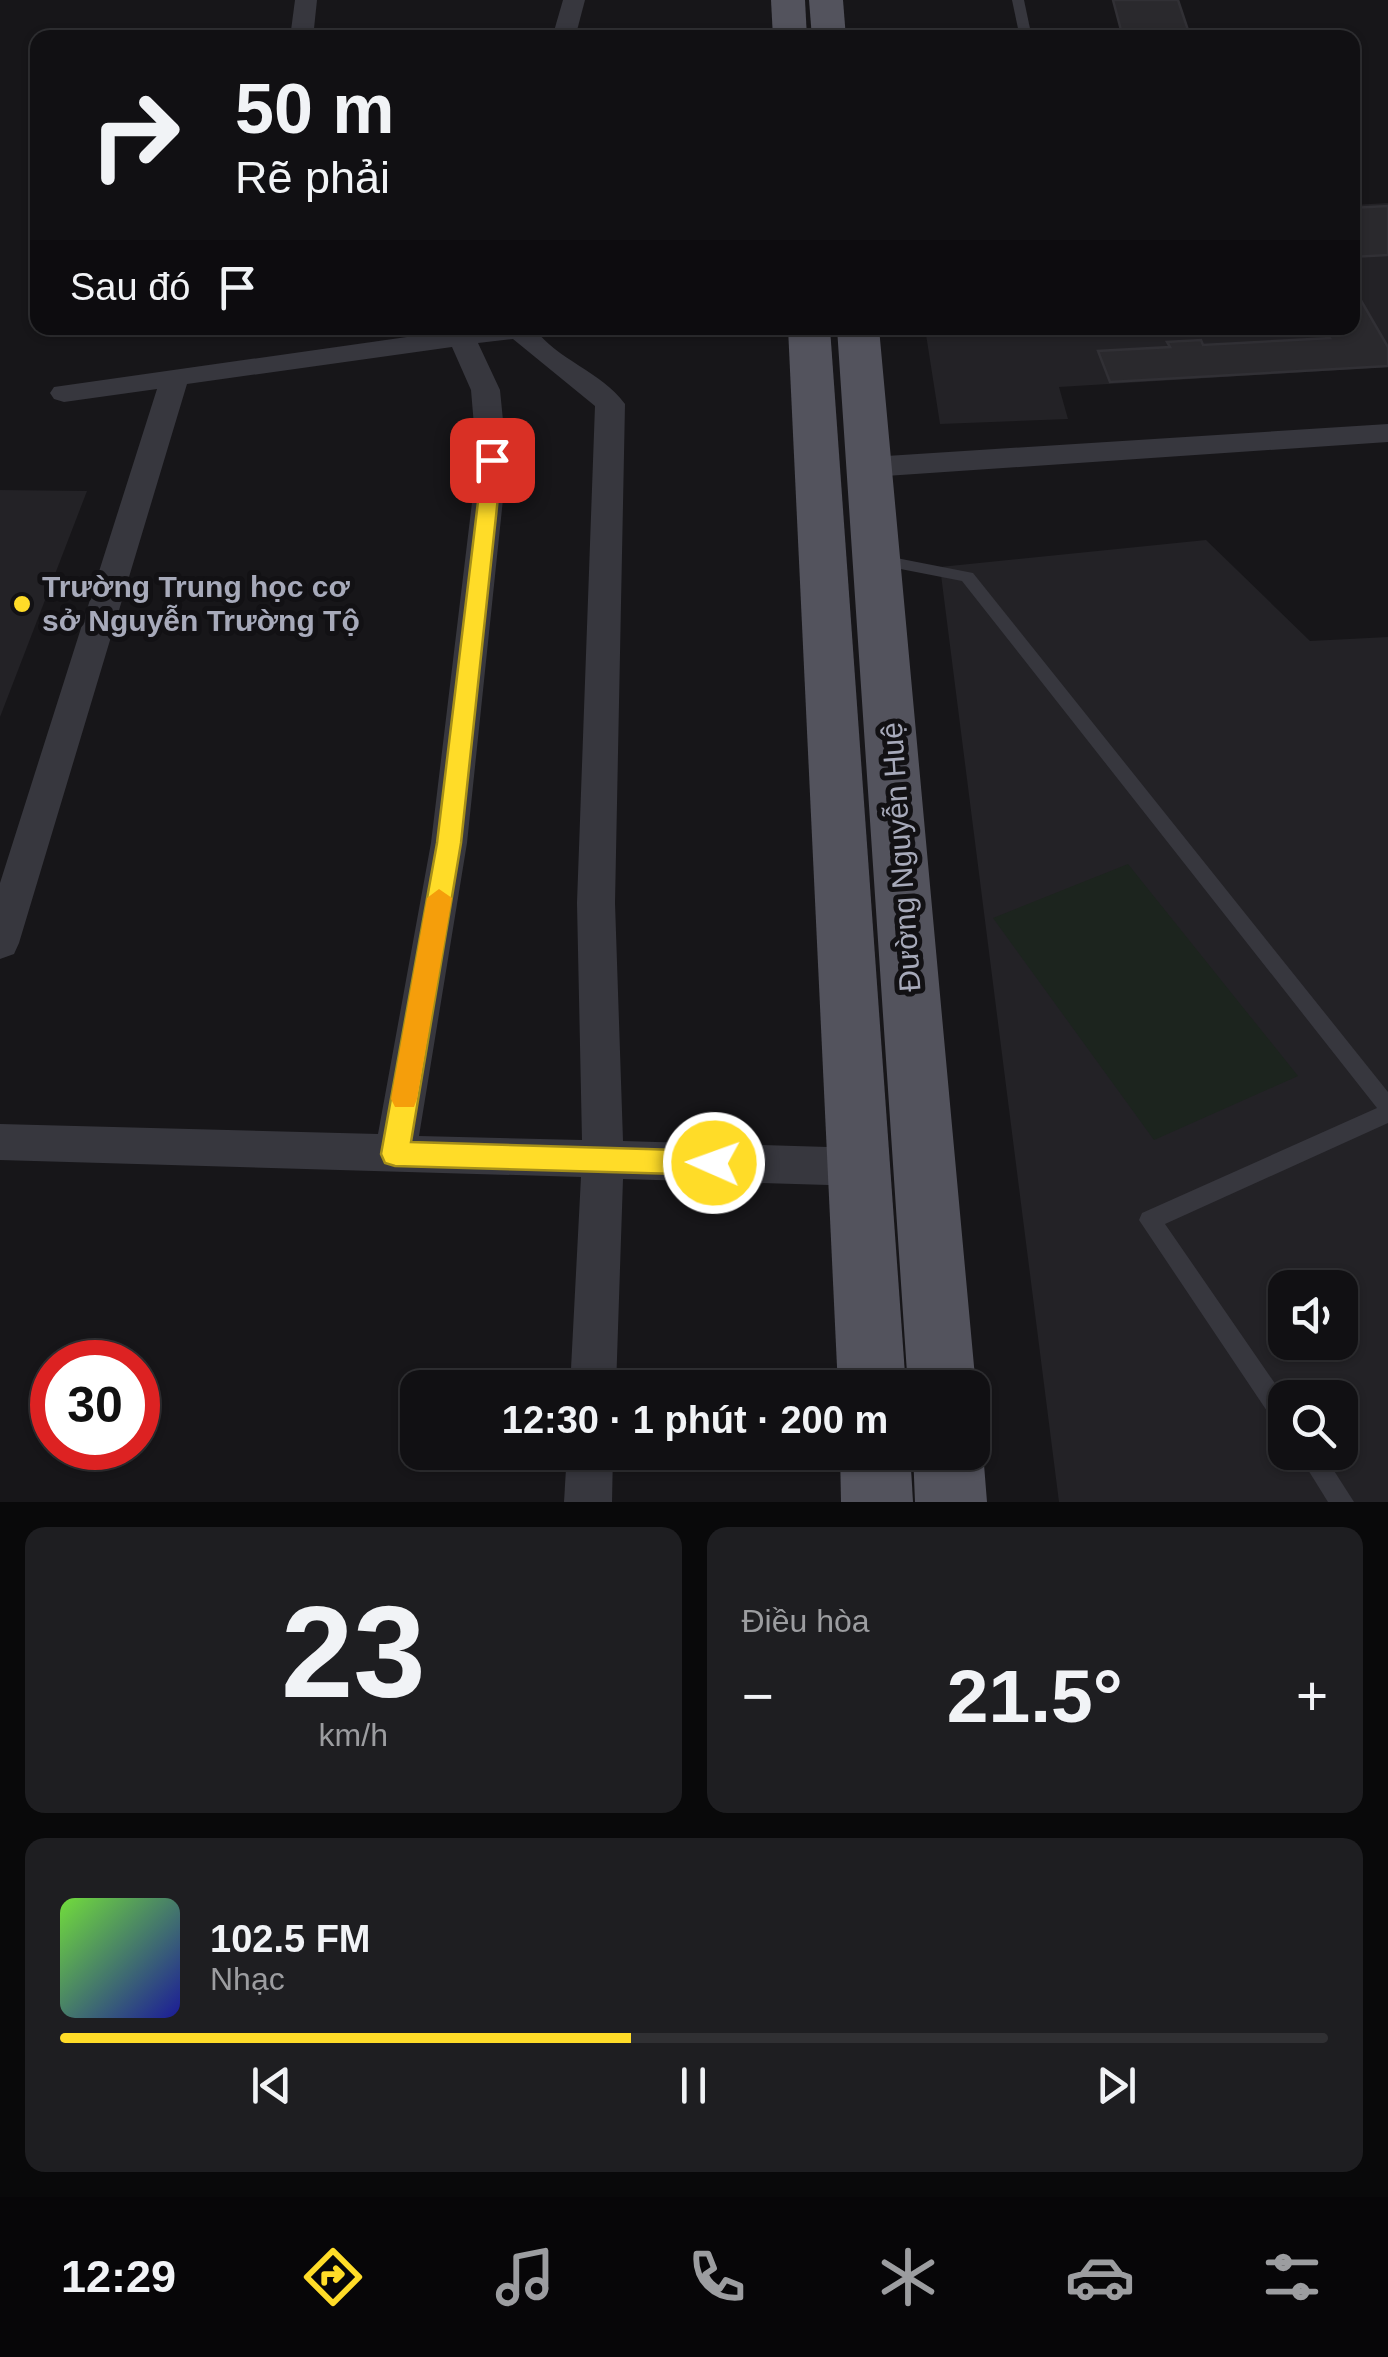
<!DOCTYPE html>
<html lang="vi">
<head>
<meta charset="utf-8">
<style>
  body { margin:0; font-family:Arial,sans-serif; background:#1e1e21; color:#f1f3f6; height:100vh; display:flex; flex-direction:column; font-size:38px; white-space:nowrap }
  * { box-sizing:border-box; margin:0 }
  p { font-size:32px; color:#9c9da0 }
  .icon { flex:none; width:55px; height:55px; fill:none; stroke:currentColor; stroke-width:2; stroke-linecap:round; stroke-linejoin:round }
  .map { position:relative; height:1502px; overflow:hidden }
  .sheet { display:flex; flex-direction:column; gap:25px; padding:25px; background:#09090a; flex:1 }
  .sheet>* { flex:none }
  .banner { position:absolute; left:30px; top:30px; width:1330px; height:305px; border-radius:20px; box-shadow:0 2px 8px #0004,0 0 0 2px #303033; background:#111013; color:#f1f3f6; overflow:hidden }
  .controls { position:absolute; left:1268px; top:1270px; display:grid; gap:20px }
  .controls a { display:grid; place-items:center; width:90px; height:90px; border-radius:20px; background:#111013; box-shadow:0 2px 8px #0004,0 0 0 2px #303033; font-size:50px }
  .speed { position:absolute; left:30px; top:1340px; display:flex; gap:20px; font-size:50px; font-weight:700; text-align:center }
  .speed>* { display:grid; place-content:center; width:130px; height:130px; border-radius:50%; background:#111013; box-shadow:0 2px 8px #0004,0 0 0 2px #303033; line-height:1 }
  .speed .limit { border:15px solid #d22; background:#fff; color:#111 }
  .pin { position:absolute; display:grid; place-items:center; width:85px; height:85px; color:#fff; margin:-42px; border-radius:20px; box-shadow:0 5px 15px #0006 }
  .me { position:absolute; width:110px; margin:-55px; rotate:272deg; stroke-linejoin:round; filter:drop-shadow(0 0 8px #0008) }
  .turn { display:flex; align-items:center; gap:35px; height:210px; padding:0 40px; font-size:45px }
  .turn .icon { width:130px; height:130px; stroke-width:2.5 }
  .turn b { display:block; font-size:70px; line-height:85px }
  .then { display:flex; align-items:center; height:95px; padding:0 40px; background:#0003; gap:20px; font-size:38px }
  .big { font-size:75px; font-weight:800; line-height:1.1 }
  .sheet .tile { flex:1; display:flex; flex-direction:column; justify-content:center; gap:15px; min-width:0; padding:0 35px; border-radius:20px; background:#1e1e21 }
  .sheet .dial { align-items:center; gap:0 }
  .dial b { font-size:130px; line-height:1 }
  .song { display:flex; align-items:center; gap:30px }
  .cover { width:120px; height:120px; border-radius:15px; background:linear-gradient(135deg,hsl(100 70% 55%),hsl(240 70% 35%)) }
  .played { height:10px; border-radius:5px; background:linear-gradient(90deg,#ffdc28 45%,#303033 45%) }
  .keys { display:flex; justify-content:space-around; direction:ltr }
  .heat { display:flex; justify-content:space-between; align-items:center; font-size:55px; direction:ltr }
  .sheet .tiles { flex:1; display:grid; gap:25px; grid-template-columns:1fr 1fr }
  .tile:last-child { grid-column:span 2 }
  .trip { position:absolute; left:400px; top:1370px; width:590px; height:100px; border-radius:20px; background:#111013; box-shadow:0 2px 8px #0004,0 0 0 2px #303033; font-weight:800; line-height:100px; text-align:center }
  .dock { display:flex; height:160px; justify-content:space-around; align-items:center; background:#070608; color:#9c9da0 }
  .dock .icon { width:70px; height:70px }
  .dock .active { color:#ffdc28 }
  .dock b { font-size:45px; color:#f1f3f6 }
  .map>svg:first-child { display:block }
  .built { fill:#232226; fill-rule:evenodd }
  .green { fill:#1c241e }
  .building { fill:#2a292d; stroke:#313035; stroke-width:2.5 }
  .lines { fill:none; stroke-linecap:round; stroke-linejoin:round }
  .service { fill:#37373e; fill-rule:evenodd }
  .minor { fill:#37373e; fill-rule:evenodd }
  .primary { fill:#53535d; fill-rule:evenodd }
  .route { fill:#ffdc28; stroke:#a68f1a; stroke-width:2.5 }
  .slow { fill:#f59e0b }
  .poi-dot { fill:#ffdc28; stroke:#121114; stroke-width:4 }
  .labels { text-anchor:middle; stroke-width:10; stroke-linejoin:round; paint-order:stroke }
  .poi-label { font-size:30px; font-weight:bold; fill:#a7aaba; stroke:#121114; text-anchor:start }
  .street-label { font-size:30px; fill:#a7aaba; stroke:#121114 }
</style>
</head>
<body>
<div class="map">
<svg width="1388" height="1502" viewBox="0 0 1388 1502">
  <rect width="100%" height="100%" fill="#171619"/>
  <!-- built -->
  <g class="built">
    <path d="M1388,203V367L1059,387L1068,419L940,424L925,328H1352L1353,205Z"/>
    <path d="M0,490L87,491L0,717Z"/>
    <path d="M1206,540L1310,641L1388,637V1502H1059L940,567ZM1285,1288H1340V1342H1285ZM1285,1398H1340V1452H1285Z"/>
  </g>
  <!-- green -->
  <path class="green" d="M1128,864L1298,1076L1154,1140L993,918Z"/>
  <!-- building -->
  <g class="building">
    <path d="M1113,0H1178L1188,30H1121Z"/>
    <path d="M1388,206V255L1352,257V208Z"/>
    <path d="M1352,285L1388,347V366L1110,382L1098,351L1170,347L1167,342L1201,340L1203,345L1330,338L1324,328H1352Z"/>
  </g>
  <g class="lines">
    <!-- service -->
    <g class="service">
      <path d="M1012,0H1024L1032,38H1020Z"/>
      <path d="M881,555L973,573L1388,1092V1123L1165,1224L1285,1398V1429L1277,1426L1139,1220L1142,1213L1377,1108L962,581L875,564L873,560Z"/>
      <path d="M1297,1452H1322L1354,1502H1328Z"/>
    </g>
    <!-- minor -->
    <g class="minor">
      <path d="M295,0H317L313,38H290Z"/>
      <path d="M563,0H585L575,38H552Z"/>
      <path d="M439,328H534C557,360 601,371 625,404L615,903L623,1141L861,1148L876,1154L882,1167L876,1180L861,1186L623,1179L616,1388H570L581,1177L0,1160V1124L378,1134L431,843L477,461L471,390L452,347L187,384L19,943L14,954L0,959V883L157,389L64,402L54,399L50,393L54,387L442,332ZM513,339L595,406L577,903L582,1140L419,1136L467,843L507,461L500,390L478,343Z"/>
      <path d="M1388,424V442L871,477L856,467L871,457Z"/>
      <path d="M567,1452H613L612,1502H564Z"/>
    </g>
    <!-- primary -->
    <g class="primary">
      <path d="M771,0H805L807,38H773Z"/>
      <path d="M809,0H843L846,38H812Z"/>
      <path d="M788,328H830L906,1388H838Z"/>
      <path d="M837,328H879L976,1388L972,1397V1388H908Z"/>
      <path d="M973,1427L983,1452L987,1502H915L913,1452H972Z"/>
      <path d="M840,1452H910L913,1502H841Z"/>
    </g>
  </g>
  <!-- route -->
  <path class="route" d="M492,454L502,460L461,843L411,1142L714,1151L723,1154L727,1163L723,1172L714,1175L395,1166L385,1163L381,1154L437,843L483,460Z"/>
  <!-- slow -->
  <path class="slow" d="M439,889L452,898L417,1099L414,1107H395L391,1099L427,898Z"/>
  <!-- markers -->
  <circle class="poi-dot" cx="22" cy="604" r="10"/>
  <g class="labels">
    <!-- poi labels -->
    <g class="poi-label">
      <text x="42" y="597">Trường Trung học cơ<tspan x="42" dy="34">sở Nguyễn Trường Tộ</tspan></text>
    </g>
    <!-- street labels -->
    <g class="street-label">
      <text transform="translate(901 857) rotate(-94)" y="10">Đường Nguyễn Huệ</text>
    </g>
  </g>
</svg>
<div class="controls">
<a><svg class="icon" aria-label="sound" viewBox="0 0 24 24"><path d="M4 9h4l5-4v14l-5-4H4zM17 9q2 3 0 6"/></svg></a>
<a><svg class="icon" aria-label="search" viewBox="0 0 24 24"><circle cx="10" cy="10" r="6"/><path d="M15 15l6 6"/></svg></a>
</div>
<div class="speed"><div class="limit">30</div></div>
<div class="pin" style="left:492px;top:460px;background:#d93025"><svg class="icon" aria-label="arrive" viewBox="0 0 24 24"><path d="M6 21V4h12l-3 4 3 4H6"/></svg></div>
<svg class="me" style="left:714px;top:1163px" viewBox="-20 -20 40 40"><circle r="17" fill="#ffdc28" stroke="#fff" stroke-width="3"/><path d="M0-11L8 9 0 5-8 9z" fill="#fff"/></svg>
<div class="trip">12:30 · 1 phút · 200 m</div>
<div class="banner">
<div class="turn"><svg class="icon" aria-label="right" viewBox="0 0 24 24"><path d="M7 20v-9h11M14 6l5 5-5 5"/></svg><div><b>50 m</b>Rẽ phải</div></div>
<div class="then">Sau đó<svg class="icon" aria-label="arrive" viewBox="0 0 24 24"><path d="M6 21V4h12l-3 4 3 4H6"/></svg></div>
</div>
</div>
<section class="sheet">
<div class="tiles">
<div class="tile dial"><b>23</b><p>km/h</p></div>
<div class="tile"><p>Điều hòa</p>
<div class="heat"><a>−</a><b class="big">21.5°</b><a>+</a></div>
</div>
<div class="tile">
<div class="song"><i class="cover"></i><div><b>102.5 FM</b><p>Nhạc</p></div></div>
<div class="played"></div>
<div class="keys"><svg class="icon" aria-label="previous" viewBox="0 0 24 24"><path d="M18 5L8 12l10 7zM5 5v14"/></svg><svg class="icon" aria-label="pause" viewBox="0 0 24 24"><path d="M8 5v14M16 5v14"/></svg><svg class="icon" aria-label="next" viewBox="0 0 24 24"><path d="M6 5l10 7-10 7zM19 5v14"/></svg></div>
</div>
</div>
</section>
<nav class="dock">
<b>12:29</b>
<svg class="icon active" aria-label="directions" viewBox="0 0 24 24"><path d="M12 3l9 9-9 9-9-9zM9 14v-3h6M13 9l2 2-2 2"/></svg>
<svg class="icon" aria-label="music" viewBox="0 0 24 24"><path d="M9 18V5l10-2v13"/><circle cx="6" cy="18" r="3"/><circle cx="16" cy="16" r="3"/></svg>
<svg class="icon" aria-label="phone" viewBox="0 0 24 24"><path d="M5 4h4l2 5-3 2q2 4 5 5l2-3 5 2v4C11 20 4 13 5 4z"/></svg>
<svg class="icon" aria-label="climate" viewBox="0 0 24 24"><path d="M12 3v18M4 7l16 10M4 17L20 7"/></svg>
<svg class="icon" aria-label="car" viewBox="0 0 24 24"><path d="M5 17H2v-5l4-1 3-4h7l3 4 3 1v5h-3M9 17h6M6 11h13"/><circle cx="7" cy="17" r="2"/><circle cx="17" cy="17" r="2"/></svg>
<svg class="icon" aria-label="filters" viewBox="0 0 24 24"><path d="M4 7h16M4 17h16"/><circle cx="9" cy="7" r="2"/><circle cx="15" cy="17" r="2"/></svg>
</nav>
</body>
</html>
